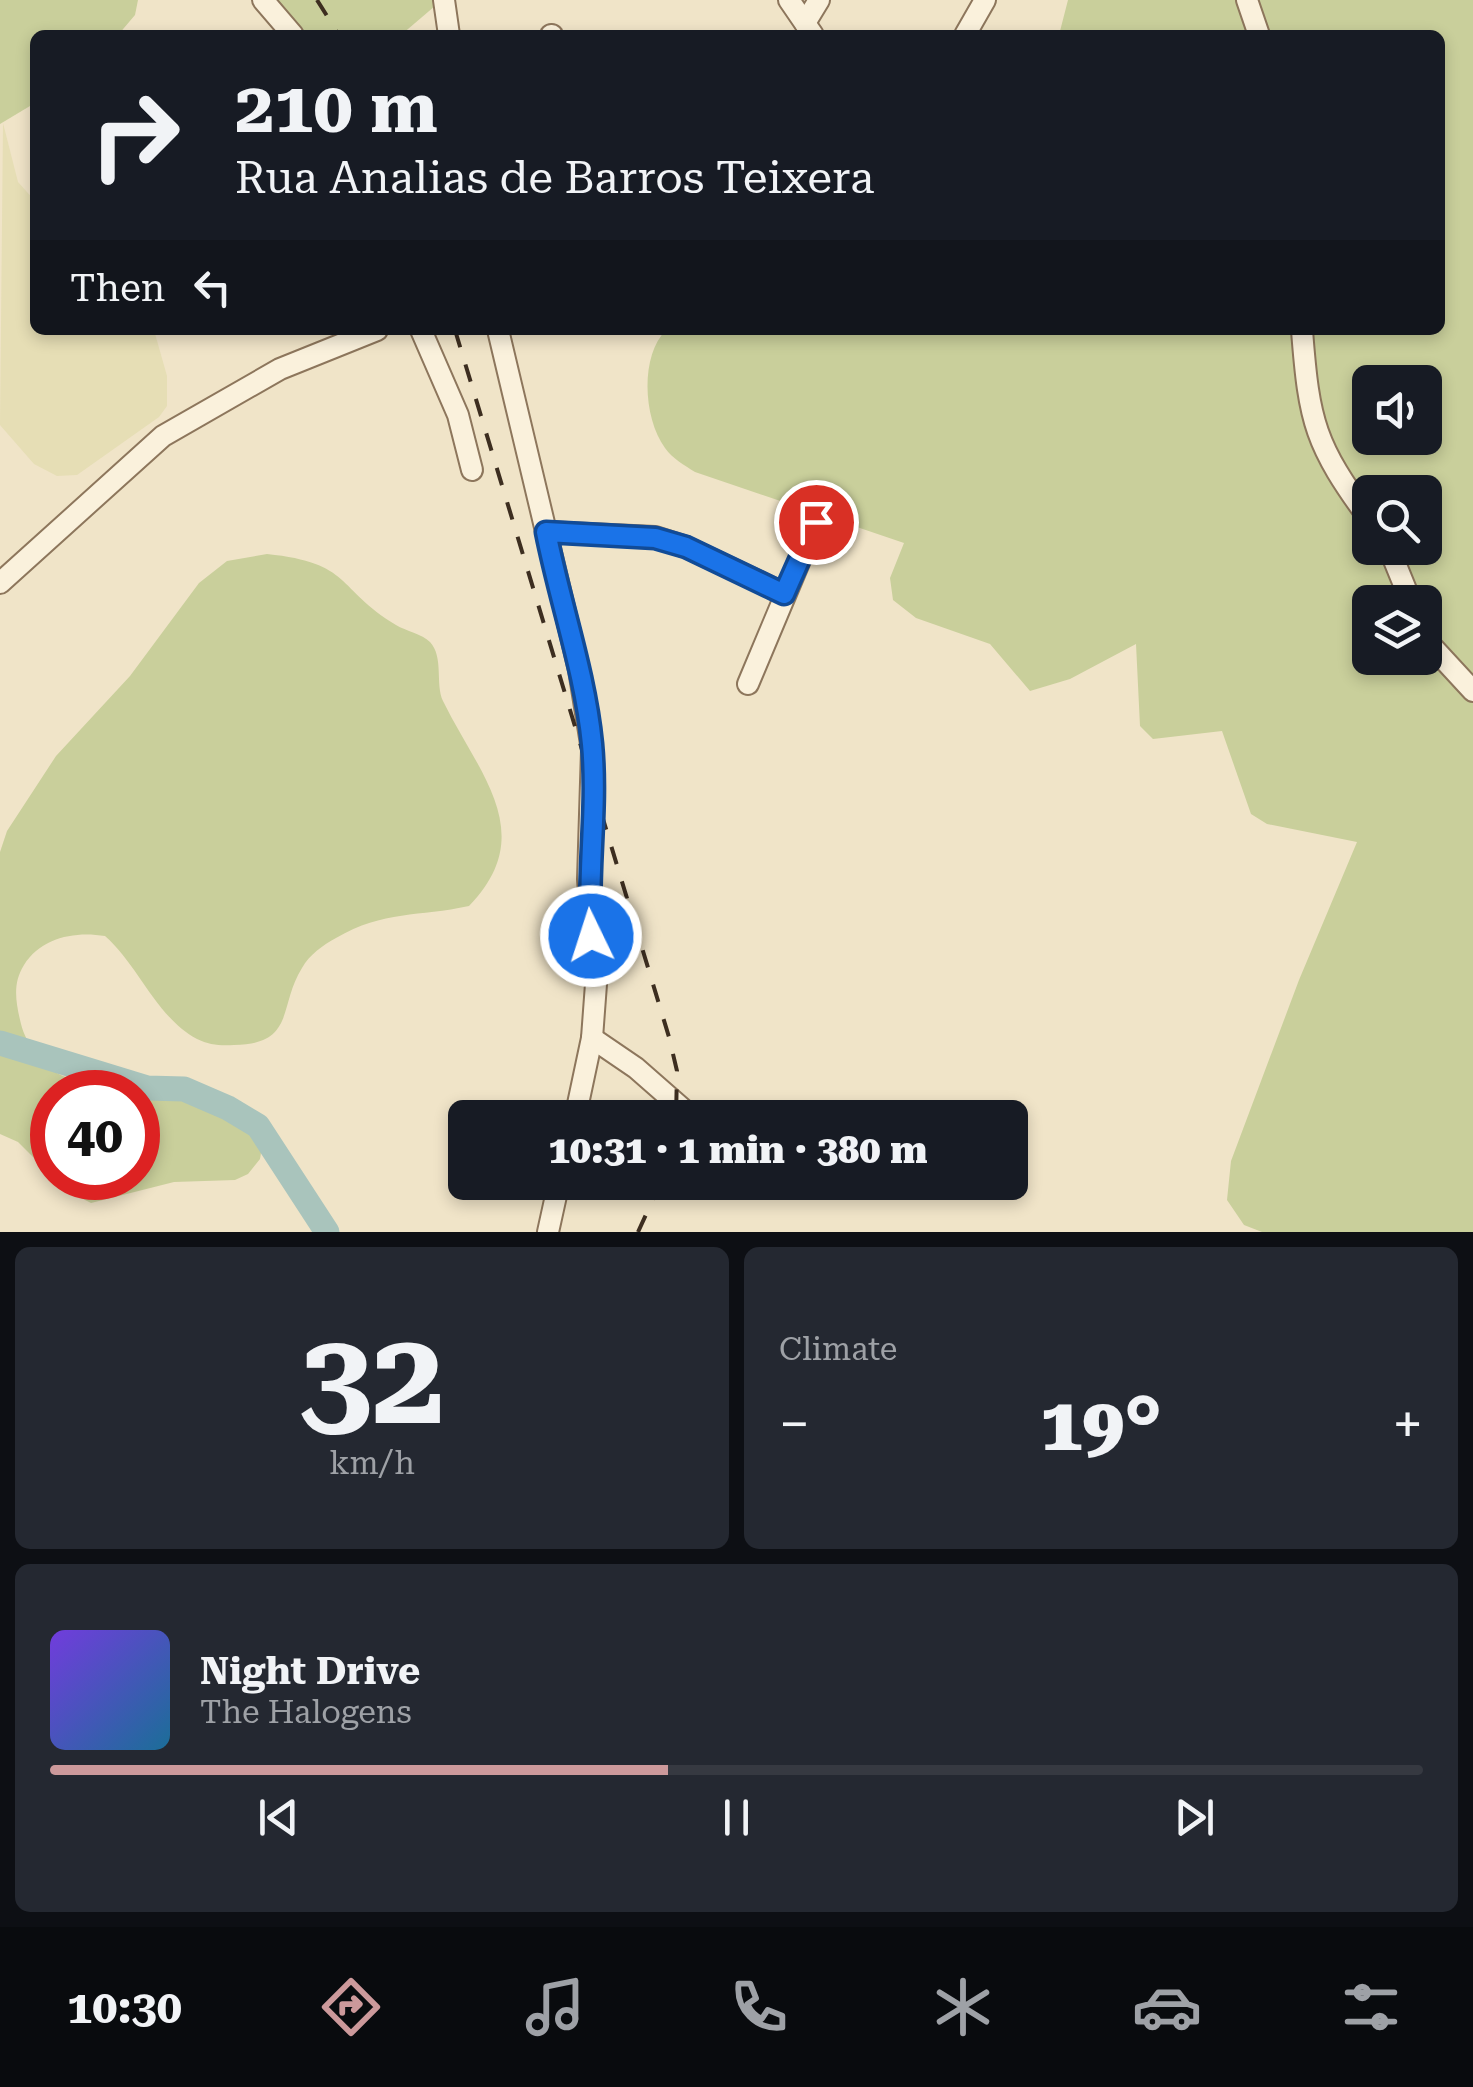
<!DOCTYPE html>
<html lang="en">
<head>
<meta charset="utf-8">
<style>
  body { margin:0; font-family:"Roboto Serif",serif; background:#242831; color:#f1f3f6; height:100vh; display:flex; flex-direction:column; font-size:38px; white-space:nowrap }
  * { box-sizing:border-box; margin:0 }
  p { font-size:32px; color:#9ea1a6 }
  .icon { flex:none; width:55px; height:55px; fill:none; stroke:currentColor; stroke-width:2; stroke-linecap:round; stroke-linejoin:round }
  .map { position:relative; height:1232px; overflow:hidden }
  .drawer { display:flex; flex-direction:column; gap:15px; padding:15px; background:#0d0f14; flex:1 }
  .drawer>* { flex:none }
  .top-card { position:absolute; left:30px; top:30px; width:1415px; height:305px; border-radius:15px; box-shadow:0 5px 15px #0003; background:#171b24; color:#f1f3f6; overflow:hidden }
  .controls { position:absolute; left:1352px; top:365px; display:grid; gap:20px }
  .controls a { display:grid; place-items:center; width:90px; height:90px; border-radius:15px; background:#171b24; box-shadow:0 5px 15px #0003; font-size:50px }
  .speed { position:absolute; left:30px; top:1070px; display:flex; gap:20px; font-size:50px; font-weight:700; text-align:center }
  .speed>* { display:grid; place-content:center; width:130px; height:130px; border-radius:50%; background:#171b24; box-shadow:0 5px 15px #0003; line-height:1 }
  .speed .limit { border:15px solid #d22; background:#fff; color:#111 }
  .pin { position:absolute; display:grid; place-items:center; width:85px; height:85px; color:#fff; margin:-42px; border:5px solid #fff; border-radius:50%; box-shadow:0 2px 10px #0007 }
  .me { position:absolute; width:110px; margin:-55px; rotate:356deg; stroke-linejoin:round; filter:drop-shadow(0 0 8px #0008) }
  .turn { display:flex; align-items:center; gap:35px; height:210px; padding:0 40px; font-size:45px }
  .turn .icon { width:130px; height:130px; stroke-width:2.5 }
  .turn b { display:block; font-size:70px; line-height:85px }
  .then { display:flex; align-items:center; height:95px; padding:0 40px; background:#0003; gap:20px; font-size:38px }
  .big { font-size:75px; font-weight:800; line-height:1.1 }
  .drawer .card { flex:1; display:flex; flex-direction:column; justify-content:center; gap:15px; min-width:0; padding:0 35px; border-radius:15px; background:#242831 }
  .drawer .dial { align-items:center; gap:0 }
  .dial b { font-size:130px; line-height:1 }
  .song { display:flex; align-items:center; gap:30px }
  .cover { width:120px; height:120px; border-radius:15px; background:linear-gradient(135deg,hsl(260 70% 55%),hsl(200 70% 35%)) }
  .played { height:10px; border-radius:5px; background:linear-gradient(90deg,#cc999b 45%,#363941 45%) }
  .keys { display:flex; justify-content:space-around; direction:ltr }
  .heat { display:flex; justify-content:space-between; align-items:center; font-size:55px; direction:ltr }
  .drawer .tiles { flex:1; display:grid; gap:15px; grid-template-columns:1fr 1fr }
  .card:last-child { grid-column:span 2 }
  .trip { position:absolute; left:448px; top:1100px; width:580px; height:100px; border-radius:15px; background:#171b24; box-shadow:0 5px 15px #0003; font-weight:800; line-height:100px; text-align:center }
  .menu { display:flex; height:160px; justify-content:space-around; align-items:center; background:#090b0e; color:#9ea1a6 }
  .menu .icon { width:70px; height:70px }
  .menu .selected { color:#cc999b }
  .menu b { font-size:45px; color:#f1f3f6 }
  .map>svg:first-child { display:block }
  .farmland { fill:#e6deb5 }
  .green { fill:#c9cf9b; fill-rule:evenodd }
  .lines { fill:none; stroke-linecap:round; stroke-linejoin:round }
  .river { stroke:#a9c4bc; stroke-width:25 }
  .minor-casing { stroke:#8d765c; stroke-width:24 }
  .minor { stroke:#faf1dc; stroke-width:20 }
  .rail { stroke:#3d2e20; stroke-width:4; stroke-dasharray:18 18; stroke-linecap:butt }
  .route-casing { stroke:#114b97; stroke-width:25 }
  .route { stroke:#1a73e8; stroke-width:18 }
</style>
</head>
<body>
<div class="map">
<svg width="1473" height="1232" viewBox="0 0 1473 1232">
  <rect width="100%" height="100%" fill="#f0e4c8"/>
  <!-- farmland -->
  <path class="farmland" d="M3,123L18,182L35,201V330H154L167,376V406L159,417L77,475L57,476L34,464L0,425Z"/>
  <!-- green -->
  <g class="green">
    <path d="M0,0H138L135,15L118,35H35V103L0,124Z"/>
    <path d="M272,0H442L401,35H300Z"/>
    <path d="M1068,0H1473V1232H1262L1244,1225L1227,1200L1231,1161L1299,980L1357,842L1267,824L1251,814L1222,731L1153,739L1140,726L1136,644L1070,679L1030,691L990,644L916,618L893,600L890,578L904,543L695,472C684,465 673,459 665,448C643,418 640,356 666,330H1440V35H1059ZM1370,382H1425V438H1370ZM1370,492H1425V548H1370ZM1370,602H1425V658H1370Z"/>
    <path d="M267,554C353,563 335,588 396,625C406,631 422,634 430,642C444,657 435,684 443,701C478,773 540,833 469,906C419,917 384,910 336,938C323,945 309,955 302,968C278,1006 296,1044 234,1045C221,1046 209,1045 197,1039C156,1017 139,966 105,936C76,931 41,937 24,965C12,984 16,1003 21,1024C26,1044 43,1068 63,1076C107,1095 278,1073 260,1159L248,1174L235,1180L174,1182L91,1203L65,1190L54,1178H138V1092H52V1176L18,1142L0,1134V852L7,831L56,756L130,676L199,583L227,561Z"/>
  </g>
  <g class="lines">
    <!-- river -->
    <path class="river" d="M0,1043L147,1088L184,1089L228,1108L258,1126L327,1232"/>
    <defs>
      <g id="minor">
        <path d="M263,0L293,35"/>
        <path d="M444,0L449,35"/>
        <path d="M789,0L813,35"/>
        <path d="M1247,0L1259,35"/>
        <path d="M805,23L819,0"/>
        <path d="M551,35H552"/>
        <path d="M965,35L985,0"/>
        <path d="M421,330L458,415L472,470"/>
        <path d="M498,330L579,670L592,750L588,879L596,984L592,1038L575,1118"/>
        <path d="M1302,330C1309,423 1315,445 1370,520"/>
        <path d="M546,532L655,537L686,547L785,594"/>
        <path d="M1389,548L1411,602"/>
        <path d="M0,583L163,436L280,369L377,330"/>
        <path d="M1425,639L1473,691"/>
        <path d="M748,684L816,522"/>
        <path d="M592,1038L636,1068L693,1118"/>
        <path d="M548,1232L559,1182"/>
      </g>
    </defs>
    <!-- minor casing -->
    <use href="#minor" class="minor-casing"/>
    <!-- minor -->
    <use href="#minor" class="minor"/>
    <!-- rail -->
    <g class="rail">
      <path d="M317,0L339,35"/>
      <path d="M455,330L669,1037L677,1071L676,1118"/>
      <path d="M638,1232L661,1182"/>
    </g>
  </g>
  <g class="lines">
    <defs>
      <path id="route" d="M591,936C587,872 598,808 592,744C585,672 560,603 546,532L655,538L686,547L784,594L816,522"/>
    </defs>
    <!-- route casing -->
    <use href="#route" class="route-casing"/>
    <!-- route -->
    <use href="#route" class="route"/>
  </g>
</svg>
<div class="controls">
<a><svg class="icon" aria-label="sound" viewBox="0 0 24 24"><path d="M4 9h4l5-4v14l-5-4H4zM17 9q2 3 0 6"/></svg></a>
<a><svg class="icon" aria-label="search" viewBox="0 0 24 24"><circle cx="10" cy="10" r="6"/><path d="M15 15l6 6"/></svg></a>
<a><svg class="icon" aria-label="layers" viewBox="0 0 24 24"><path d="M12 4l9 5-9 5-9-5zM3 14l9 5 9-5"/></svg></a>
</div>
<div class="speed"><div class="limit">40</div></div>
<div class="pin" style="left:816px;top:522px;background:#d93025"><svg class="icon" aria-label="arrive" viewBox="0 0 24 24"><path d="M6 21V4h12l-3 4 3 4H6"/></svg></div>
<svg class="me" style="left:591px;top:936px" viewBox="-20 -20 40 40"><circle r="17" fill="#1a73e8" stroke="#fff" stroke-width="3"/><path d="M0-11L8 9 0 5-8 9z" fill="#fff"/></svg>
<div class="trip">10:31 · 1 min · 380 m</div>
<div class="top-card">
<div class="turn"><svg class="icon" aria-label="right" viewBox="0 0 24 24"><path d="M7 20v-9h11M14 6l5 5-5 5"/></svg><div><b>210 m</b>Rua Analias de Barros Teixera</div></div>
<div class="then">Then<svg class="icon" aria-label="left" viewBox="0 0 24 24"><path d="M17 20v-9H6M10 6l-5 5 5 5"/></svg></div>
</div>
</div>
<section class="drawer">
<div class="tiles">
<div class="card dial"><b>32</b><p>km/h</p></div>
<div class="card"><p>Climate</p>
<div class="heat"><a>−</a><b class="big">19°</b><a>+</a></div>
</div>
<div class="card">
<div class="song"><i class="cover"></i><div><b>Night Drive</b><p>The Halogens</p></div></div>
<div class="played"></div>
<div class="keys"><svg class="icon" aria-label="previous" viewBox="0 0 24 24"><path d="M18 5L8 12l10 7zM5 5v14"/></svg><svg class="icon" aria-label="pause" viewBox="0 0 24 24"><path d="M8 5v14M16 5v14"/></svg><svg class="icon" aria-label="next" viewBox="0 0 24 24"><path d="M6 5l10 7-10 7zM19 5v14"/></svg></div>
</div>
</div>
</section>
<nav class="menu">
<b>10:30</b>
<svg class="icon selected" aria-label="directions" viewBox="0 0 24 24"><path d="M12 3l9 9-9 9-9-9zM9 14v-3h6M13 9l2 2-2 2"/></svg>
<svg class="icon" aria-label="music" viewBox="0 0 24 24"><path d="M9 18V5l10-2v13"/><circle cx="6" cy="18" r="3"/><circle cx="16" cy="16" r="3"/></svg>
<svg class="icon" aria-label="phone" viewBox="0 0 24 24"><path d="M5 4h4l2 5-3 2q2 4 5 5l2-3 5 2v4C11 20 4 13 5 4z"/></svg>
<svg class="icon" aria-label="climate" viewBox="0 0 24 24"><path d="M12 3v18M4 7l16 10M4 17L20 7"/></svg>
<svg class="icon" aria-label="car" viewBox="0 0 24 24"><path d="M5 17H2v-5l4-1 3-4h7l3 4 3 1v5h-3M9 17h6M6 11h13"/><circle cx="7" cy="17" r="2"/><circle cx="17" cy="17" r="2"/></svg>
<svg class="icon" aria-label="filters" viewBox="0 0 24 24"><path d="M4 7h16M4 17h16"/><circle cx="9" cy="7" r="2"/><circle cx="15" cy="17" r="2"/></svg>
</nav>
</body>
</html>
